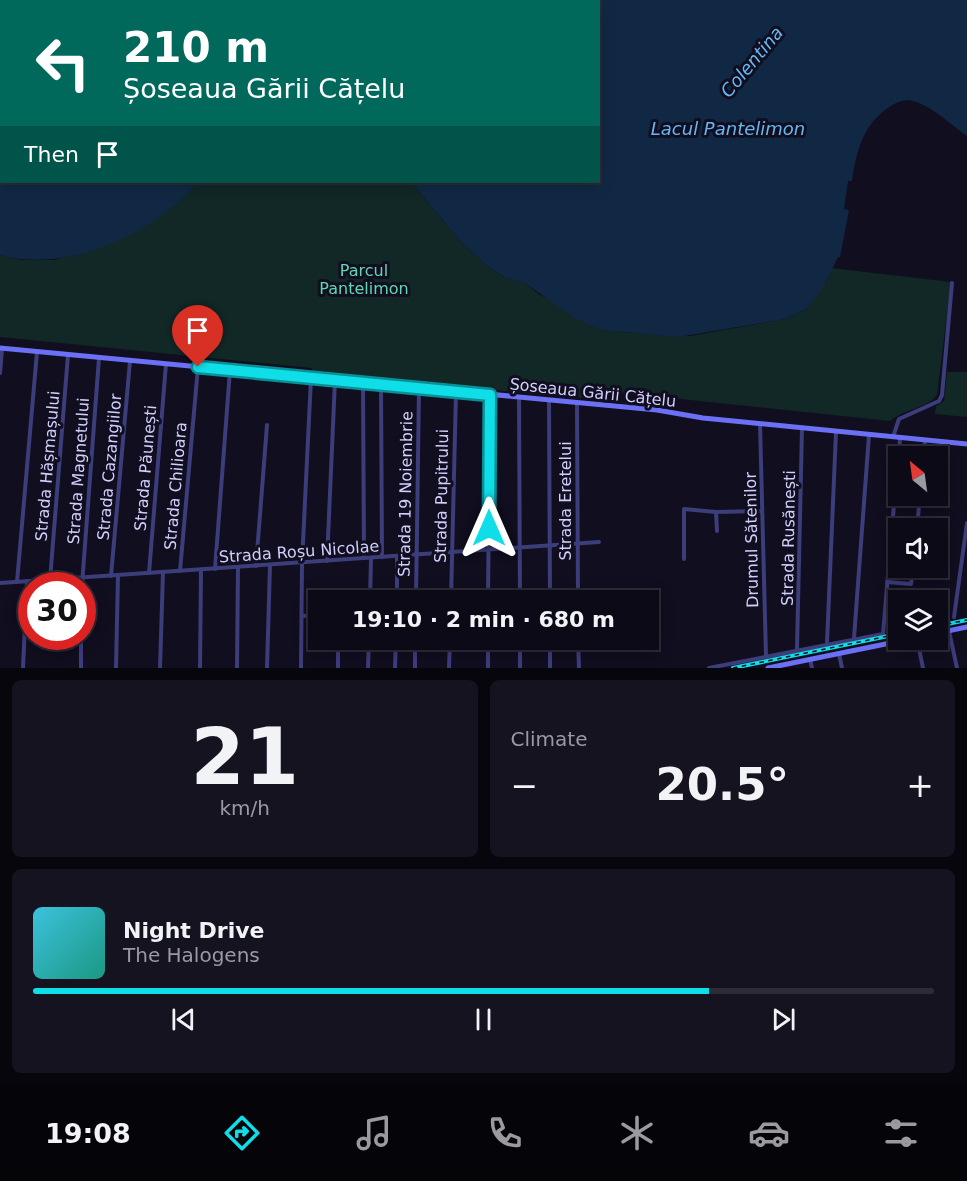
<!DOCTYPE html>
<html lang="en">
<head>
<meta charset="utf-8">
<style>
  body { margin:0; font-family:"DejaVu Sans",sans-serif; background:#151320; color:#f1f3f6; height:100vh; display:flex; flex-direction:column; font-size:22px; white-space:nowrap }
  * { box-sizing:border-box; margin:0 }
  p { font-size:20px; color:#9a9aa1 }
  .icon { flex:none; width:33px; height:33px; fill:none; stroke:currentColor; stroke-width:2; stroke-linecap:round; stroke-linejoin:round }
  .map { position:relative; height:668px; overflow:hidden }
  .details { display:flex; flex-direction:column; gap:12px; padding:12px; background:#07060d; flex:1 }
  .details>* { flex:none }
  .guide { position:absolute; left:0px; top:0px; width:600px; height:183px; box-shadow:0 3px 15px #0003,0 0 0 2px #2c2b36; background:#00695c; color:#fff; overflow:hidden }
  .needle { width:39px; rotate:331deg }
  .fabs { position:absolute; left:888px; top:446px; display:grid; gap:12px }
  .fabs a { display:grid; place-items:center; width:60px; height:60px; border-radius:0px; background:#0c0a17; box-shadow:0 3px 15px #0003,0 0 0 2px #2c2b36; font-size:30px }
  .speed { position:absolute; left:18px; top:572px; display:flex; gap:12px; font-size:30px; font-weight:700; text-align:center }
  .speed>* { display:grid; place-content:center; width:78px; height:78px; border-radius:50%; background:#0c0a17; box-shadow:0 3px 15px #0003,0 0 0 2px #2c2b36; line-height:1 }
  .speed .limit { border:9px solid #d22; background:#fff; color:#111 }
  .pin { position:absolute; display:grid; place-items:center; width:51px; height:51px; color:#fff; margin:-62px -26px; border-radius:50% 50% 50% 0; rotate:-45deg; box-shadow:0 0 6px #0007 }
  .pin .icon { rotate:45deg }
  .me { position:absolute; width:66px; margin:-33px; rotate:0deg; stroke-linejoin:round; filter:drop-shadow(0 0 4px #0008) }
  .turn { display:flex; align-items:center; gap:21px; height:126px; padding:0 24px; font-size:27px }
  .turn .icon { width:78px; height:78px; stroke-width:2.5 }
  .turn b { display:block; font-size:42px; line-height:51px }
  .then { display:flex; align-items:center; height:57px; padding:0 24px; background:#0003; gap:12px; font-size:22px }
  .big { font-size:45px; font-weight:800; line-height:1.1 }
  .details .tile { flex:1; display:flex; flex-direction:column; justify-content:center; gap:9px; min-width:0; padding:0 21px; border-radius:9px; background:#151320 }
  .details .dial { align-items:center; gap:0 }
  .dial b { font-size:78px; line-height:1 }
  .song { display:flex; align-items:center; gap:18px }
  .cover { width:72px; height:72px; border-radius:9px; background:linear-gradient(135deg,hsl(190 70% 55%),hsl(170 70% 35%)) }
  .played { height:6px; border-radius:3px; background:linear-gradient(90deg,#0fdde7 75%,#2c2b36 75%) }
  .keys { display:flex; justify-content:space-around; direction:ltr }
  .heat { display:flex; justify-content:space-between; align-items:center; font-size:33px; direction:ltr }
  .details .tiles { flex:1; display:grid; gap:12px; grid-template-columns:1fr 1fr }
  .tile:last-child { grid-column:span 2 }
  .trip { position:absolute; left:308px; top:590px; width:351px; height:60px; border-radius:0px; background:#0c0a17; box-shadow:0 3px 15px #0003,0 0 0 2px #2c2b36; font-weight:800; line-height:60px; text-align:center }
  .menu { display:flex; height:96px; justify-content:space-around; align-items:center; background:#050409; color:#9a9aa1 }
  .menu .icon { width:42px; height:42px }
  .menu .active { color:#0fdde7 }
  .menu b { font-size:27px; color:#f1f3f6 }
  .map>svg:first-child { display:block }
  .green { fill:#112826 }
  .water { fill:#112844 }
  .lines { fill:none; stroke-linecap:round; stroke-linejoin:round }
  .minor { stroke:#3c3d7b; stroke-width:4 }
  .secondary { stroke:#6c70f5; stroke-width:5 }
  .rail-casing { stroke:#0fdde7; stroke-width:4 }
  .rail { stroke:#100e1f; stroke-width:1.5; stroke-dasharray:4.5; stroke-linecap:butt }
  .route-casing { stroke:#0a9096; stroke-width:15 }
  .route { stroke:#0fdde7; stroke-width:10 }
  .labels { text-anchor:middle; stroke-width:6; stroke-linejoin:round; paint-order:stroke }
  .park-label { font-size:16px; fill:#60d6b2; stroke:#100e1f }
  .street-label { font-size:16px; fill:#d1cffc; stroke:#100e1f }
  .water-label { font-size:18px; font-style:italic; fill:#64b9f5; stroke:#100e1f }
</style>
</head>
<body>
<div class="map">
<svg width="967" height="668" viewBox="0 0 967 668">
  <rect width="100%" height="100%" fill="#100e1f"/>
  <!-- green -->
  <g class="green">
    <path d="M198,182H411L461,242L487,266L506,278L525,283L540,295L620,332L690,336L785,319L806,309L827,280L826,278L831,268L951,282L937,395C926,409 904,409 890,421L614,392L613,401L312,373V368L0,337V255L22,260H54L111,243L160,216Z"/>
    <path d="M947,372H967V417L935,414L936,406L944,401Z"/>
  </g>
  <!-- water -->
  <g class="water">
    <path d="M0,0H421L423,1L2,2V182H198C153,234 69,274 0,255Z"/>
    <path d="M545,0H967V136C951,125 932,106 913,101C905,99 897,102 891,106C863,123 856,152 852,181H848L844,209L849,210L840,257H838L822,289L806,309L785,319L678,337L603,330L576,319L525,283L506,278L487,266L461,242L411,182H598V2L542,1Z"/>
  </g>
  <g class="lines">
    <!-- minor -->
    <g class="minor">
      <path d="M0,373L2,349"/>
      <path d="M363,383L364,558"/>
      <path d="M381,385L382,557"/>
      <path d="M519,397L520,600"/>
      <path d="M549,400L550,600"/>
      <path d="M577,403L578,600"/>
      <path d="M760,424L766,656"/>
      <path d="M893,437L899,419L939,401L942,395L952,283"/>
      <path d="M899,456L900,438"/>
      <path d="M924,456L925,440"/>
      <path d="M716,512L717,531"/>
      <path d="M917,528L920,495"/>
      <path d="M684,559V509L716,512L762,511"/>
      <path d="M327,561L335,380"/>
      <path d="M256,566L267,425"/>
      <path d="M215,569L230,370"/>
      <path d="M180,571L198,367"/>
      <path d="M149,573L166,364"/>
      <path d="M111,576L130,361"/>
      <path d="M50,580L68,355"/>
      <path d="M17,582L37,352"/>
      <path d="M887,582L911,584L913,567"/>
      <path d="M0,583L599,542"/>
      <path d="M82,585L99,358"/>
      <path d="M370,600L371,558"/>
      <path d="M397,600V556"/>
      <path d="M416,600L419,388"/>
      <path d="M451,600L456,392"/>
      <path d="M488,600L490,395"/>
      <path d="M302,616L318,615"/>
      <path d="M954,617L967,523"/>
      <path d="M949,631L957,668"/>
      <path d="M854,638L869,435"/>
      <path d="M52,639V636"/>
      <path d="M520,639V668"/>
      <path d="M550,639V668"/>
      <path d="M578,639L579,668"/>
      <path d="M917,639L923,668"/>
      <path d="M827,643L836,432"/>
      <path d="M797,649L802,428"/>
      <path d="M839,654L842,668"/>
      <path d="M810,659L812,668"/>
      <path d="M23,668L27,581"/>
      <path d="M81,668V636"/>
      <path d="M116,668L118,575"/>
      <path d="M160,668L163,572"/>
      <path d="M200,668L201,570"/>
      <path d="M237,668L238,567"/>
      <path d="M267,668L270,565"/>
      <path d="M301,668L302,563L311,378"/>
      <path d="M338,668V639"/>
      <path d="M368,668L369,639"/>
      <path d="M395,668L396,639"/>
      <path d="M415,668V639"/>
      <path d="M449,668L450,639"/>
      <path d="M488,668V639"/>
      <path d="M709,668L883,634L898,458"/>
    </g>
    <!-- secondary -->
    <g class="secondary">
      <path d="M0,348L657,410L703,418L967,444"/>
      <path d="M938,633L967,627"/>
      <path d="M768,668L910,639"/>
    </g>
    <defs>
      <g id="rail">
        <path d="M938,626L967,620"/>
        <path d="M733,668L898,634"/>
      </g>
    </defs>
    <!-- rail casing -->
    <use href="#rail" class="rail-casing"/>
    <!-- rail -->
    <use href="#rail" class="rail"/>
  </g>
  <g class="lines">
    <defs>
      <path id="route" d="M198,367L490,395L489,528"/>
    </defs>
    <!-- route casing -->
    <use href="#route" class="route-casing"/>
    <!-- route -->
    <use href="#route" class="route"/>
  </g>
  <g class="labels">
    <!-- park labels -->
    <g class="park-label">
      <text x="364" y="276">Parcul<tspan x="364" dy="18">Pantelimon</tspan></text>
    </g>
    <!-- street labels -->
    <g class="street-label">
      <text transform="translate(593 392) rotate(6)" y="6">Șoseaua Gării Cățelu</text>
      <text transform="translate(47 466) rotate(-85)" y="6">Strada Hășmașului</text>
      <text transform="translate(109 467) rotate(-85)" y="6">Strada Cazangiilor</text>
      <text transform="translate(145 468) rotate(-85)" y="6">Strada Păunești</text>
      <text transform="translate(78 471) rotate(-86)" y="6">Strada Magnetului</text>
      <text transform="translate(175 486) rotate(-85)" y="6">Strada Chilioara</text>
      <text transform="translate(405 494) rotate(-89)" y="6">Strada 19 Noiembrie</text>
      <text transform="translate(441 496) rotate(-89)" y="6">Strada Pupitrului</text>
      <text transform="translate(565 501) rotate(-90)" y="6">Strada Eretelui</text>
      <text transform="translate(788 538) rotate(-89)" y="6">Strada Rusănești</text>
      <text transform="translate(751 540) rotate(-91)" y="6">Drumul Sătenilor</text>
      <text transform="translate(299 551) rotate(-4)" y="6">Strada Roșu Nicolae</text>
    </g>
    <!-- water labels -->
    <g class="water-label">
      <text transform="translate(752 62) rotate(-50)" y="6">Colentina</text>
      <text x="728" y="135">Lacul Pantelimon</text>
    </g>
  </g>
</svg>
<div class="fabs">
<a><svg class="needle" viewBox="-14 -14 28 28"><path d="M0-13l5 13h-10z" fill="#e53935"/><path d="M0 13l5-13h-10z" fill="#9a9aa1"/></svg></a>
<a><svg class="icon" aria-label="sound" viewBox="0 0 24 24"><path d="M4 9h4l5-4v14l-5-4H4zM17 9q2 3 0 6"/></svg></a>
<a><svg class="icon" aria-label="layers" viewBox="0 0 24 24"><path d="M12 4l9 5-9 5-9-5zM3 14l9 5 9-5"/></svg></a>
</div>
<div class="speed"><div class="limit">30</div></div>
<div class="pin" style="left:198px;top:367px;background:#d93025"><svg class="icon" aria-label="arrive" viewBox="0 0 24 24"><path d="M6 21V4h12l-3 4 3 4H6"/></svg></div>
<svg class="me" style="left:489px;top:528px" viewBox="-20 -20 40 40"><path d="M0-17L14 15 0 8-14 15z" fill="#0fdde7" stroke="#fff" stroke-width="4"/></svg>
<div class="trip">19:10 · 2 min · 680 m</div>
<div class="guide">
<div class="turn"><svg class="icon" aria-label="left" viewBox="0 0 24 24"><path d="M17 20v-9H6M10 6l-5 5 5 5"/></svg><div><b>210 m</b>Șoseaua Gării Cățelu</div></div>
<div class="then">Then<svg class="icon" aria-label="arrive" viewBox="0 0 24 24"><path d="M6 21V4h12l-3 4 3 4H6"/></svg></div>
</div>
</div>
<section class="details">
<div class="tiles">
<div class="tile dial"><b>21</b><p>km/h</p></div>
<div class="tile"><p>Climate</p>
<div class="heat"><a>−</a><b class="big">20.5°</b><a>+</a></div>
</div>
<div class="tile">
<div class="song"><i class="cover"></i><div><b>Night Drive</b><p>The Halogens</p></div></div>
<div class="played"></div>
<div class="keys"><svg class="icon" aria-label="previous" viewBox="0 0 24 24"><path d="M18 5L8 12l10 7zM5 5v14"/></svg><svg class="icon" aria-label="pause" viewBox="0 0 24 24"><path d="M8 5v14M16 5v14"/></svg><svg class="icon" aria-label="next" viewBox="0 0 24 24"><path d="M6 5l10 7-10 7zM19 5v14"/></svg></div>
</div>
</div>
</section>
<nav class="menu">
<b>19:08</b>
<svg class="icon active" aria-label="directions" viewBox="0 0 24 24"><path d="M12 3l9 9-9 9-9-9zM9 14v-3h6M13 9l2 2-2 2"/></svg>
<svg class="icon" aria-label="music" viewBox="0 0 24 24"><path d="M9 18V5l10-2v13"/><circle cx="6" cy="18" r="3"/><circle cx="16" cy="16" r="3"/></svg>
<svg class="icon" aria-label="phone" viewBox="0 0 24 24"><path d="M5 4h4l2 5-3 2q2 4 5 5l2-3 5 2v4C11 20 4 13 5 4z"/></svg>
<svg class="icon" aria-label="climate" viewBox="0 0 24 24"><path d="M12 3v18M4 7l16 10M4 17L20 7"/></svg>
<svg class="icon" aria-label="car" viewBox="0 0 24 24"><path d="M5 17H2v-5l4-1 3-4h7l3 4 3 1v5h-3M9 17h6M6 11h13"/><circle cx="7" cy="17" r="2"/><circle cx="17" cy="17" r="2"/></svg>
<svg class="icon" aria-label="filters" viewBox="0 0 24 24"><path d="M4 7h16M4 17h16"/><circle cx="9" cy="7" r="2"/><circle cx="15" cy="17" r="2"/></svg>
</nav>
</body>
</html>
